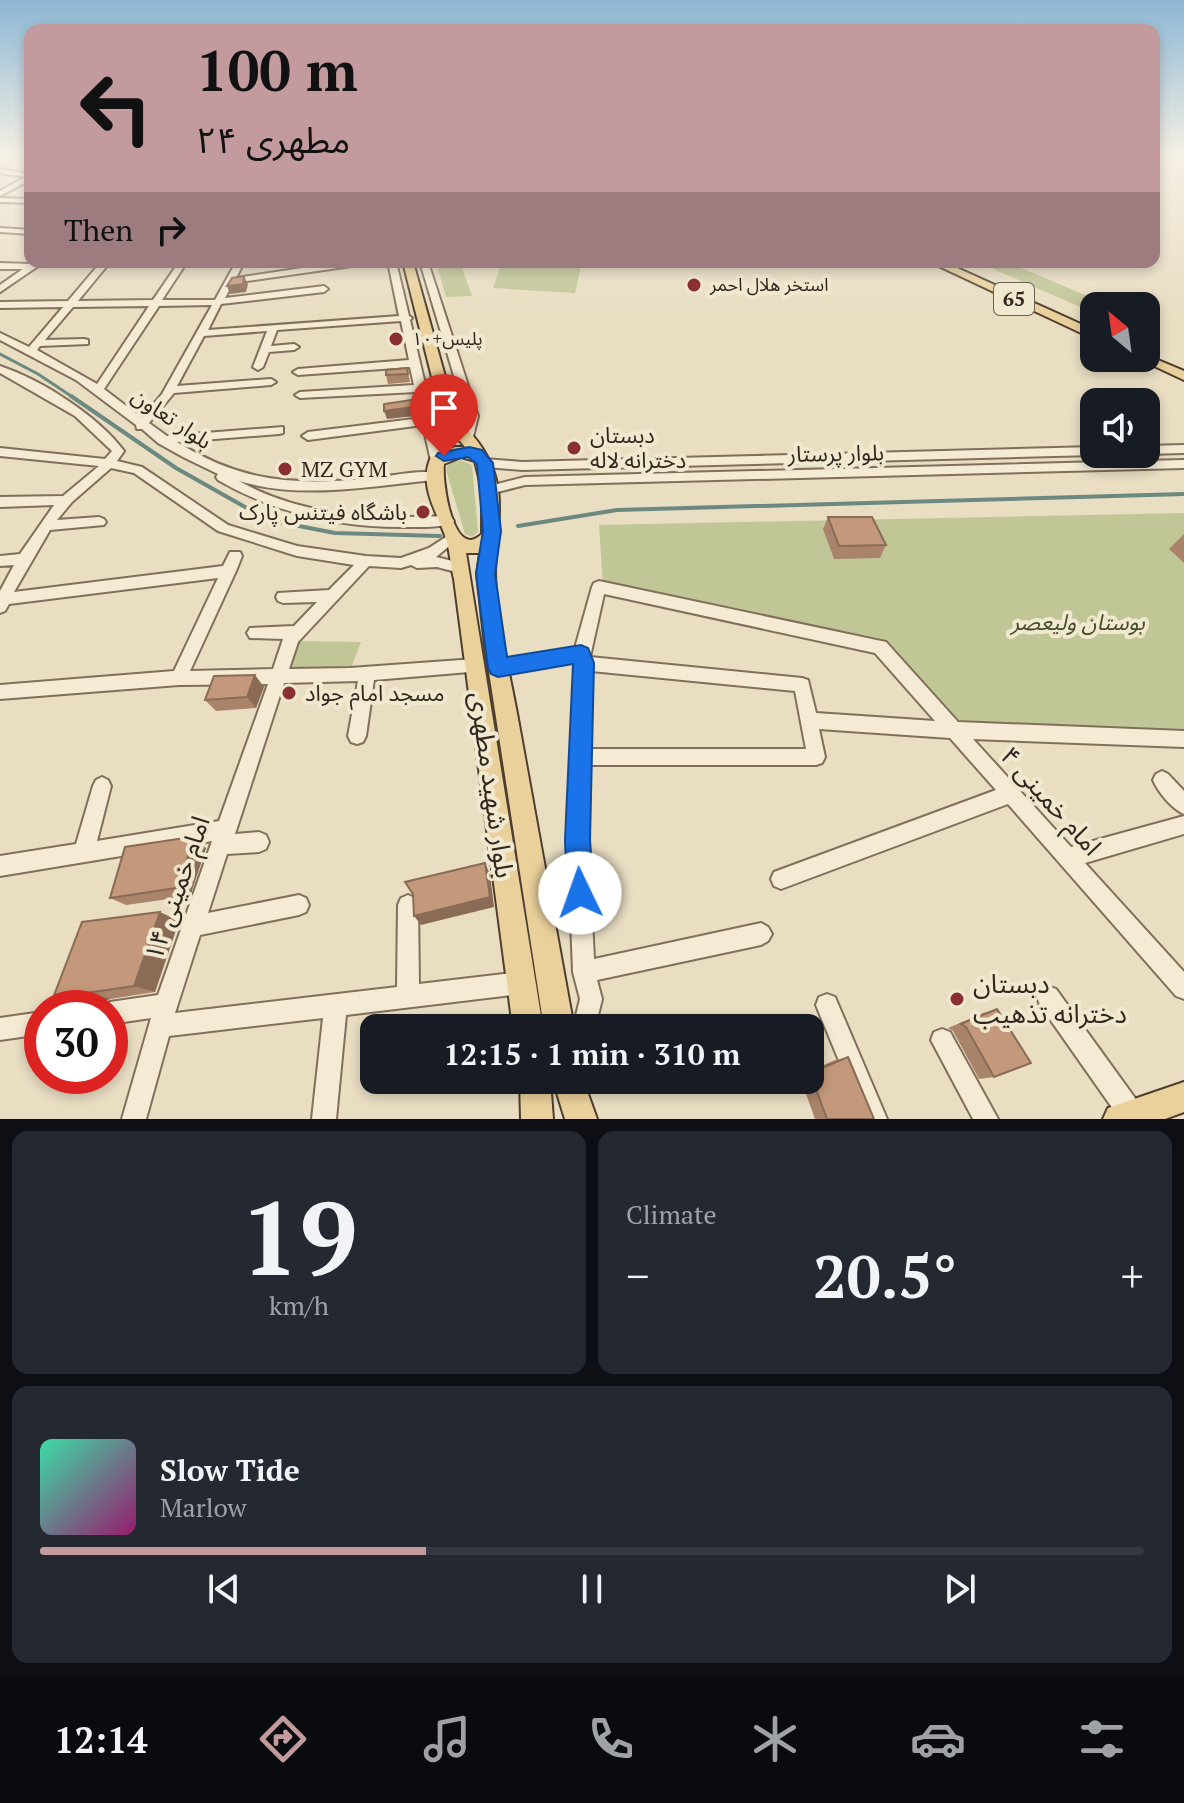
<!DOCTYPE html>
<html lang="en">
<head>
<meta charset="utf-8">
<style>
  body { margin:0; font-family:"PT Serif","Noto Sans Arabic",serif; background:#242831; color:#f1f3f6; height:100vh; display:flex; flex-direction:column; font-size:30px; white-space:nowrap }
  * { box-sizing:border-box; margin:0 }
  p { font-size:26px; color:#9ea1a6 }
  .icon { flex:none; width:44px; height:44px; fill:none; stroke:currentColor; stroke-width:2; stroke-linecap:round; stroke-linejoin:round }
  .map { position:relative; height:1119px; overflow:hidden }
  .sheet { display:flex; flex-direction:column; gap:12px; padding:12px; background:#0d0f14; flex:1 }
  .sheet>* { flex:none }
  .top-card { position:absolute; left:24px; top:24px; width:1136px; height:244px; border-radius:16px; box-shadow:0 4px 12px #0003; background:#c39b9e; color:#111; overflow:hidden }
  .needle { width:52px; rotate:331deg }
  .tools { position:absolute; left:1080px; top:292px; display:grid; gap:16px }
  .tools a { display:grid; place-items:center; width:80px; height:80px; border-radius:16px; background:#171b24; box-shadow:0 4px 12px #0003; font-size:40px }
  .speed { position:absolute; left:24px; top:990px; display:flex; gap:16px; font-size:40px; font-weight:700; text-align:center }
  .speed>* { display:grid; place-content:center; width:104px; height:104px; border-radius:50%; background:#171b24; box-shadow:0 4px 12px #0003; line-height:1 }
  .speed .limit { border:12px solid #d22; background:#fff; color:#111 }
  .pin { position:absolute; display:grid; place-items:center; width:68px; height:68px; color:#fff; margin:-82px -34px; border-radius:50% 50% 50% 0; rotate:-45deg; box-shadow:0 0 8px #0007 }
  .pin .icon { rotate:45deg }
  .me { position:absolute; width:88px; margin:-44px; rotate:357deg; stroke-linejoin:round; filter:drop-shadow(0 0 6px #0008) }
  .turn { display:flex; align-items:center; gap:28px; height:168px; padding:0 40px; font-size:36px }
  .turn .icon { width:104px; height:104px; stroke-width:2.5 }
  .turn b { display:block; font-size:56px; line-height:68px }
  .then { display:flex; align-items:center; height:76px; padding:0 40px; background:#0003; gap:16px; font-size:30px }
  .big { font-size:60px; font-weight:700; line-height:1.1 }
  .sheet .widget { flex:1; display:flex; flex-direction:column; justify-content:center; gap:12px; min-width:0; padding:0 28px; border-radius:16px; background:#242831 }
  .sheet .dial { align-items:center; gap:0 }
  .dial b { font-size:104px; line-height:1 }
  .song { display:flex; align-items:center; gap:24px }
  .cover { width:96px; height:96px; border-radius:12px; background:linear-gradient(135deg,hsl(160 70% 55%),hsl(320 70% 35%)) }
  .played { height:8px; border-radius:4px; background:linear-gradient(90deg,#c39b9e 35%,#363941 35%) }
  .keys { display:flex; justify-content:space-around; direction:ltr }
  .heat { display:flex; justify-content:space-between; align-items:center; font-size:44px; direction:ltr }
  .sheet .tiles { flex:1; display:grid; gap:12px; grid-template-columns:1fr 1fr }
  .widget:last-child { grid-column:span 2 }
  .trip { position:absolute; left:360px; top:1014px; width:464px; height:80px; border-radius:16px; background:#171b24; box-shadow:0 4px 12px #0003; font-weight:700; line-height:80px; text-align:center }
  .menu { display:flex; height:128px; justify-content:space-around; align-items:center; background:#090b0e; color:#9ea1a6 }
  .menu .icon { width:56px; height:56px }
  .menu .current { color:#c39b9e }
  .menu b { font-size:36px; color:#f1f3f6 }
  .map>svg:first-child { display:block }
  .green { fill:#c1c697 }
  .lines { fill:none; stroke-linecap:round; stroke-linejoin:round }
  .stream-far1 { stroke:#6c8981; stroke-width:3 }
  .stream { stroke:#6c8981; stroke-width:4 }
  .minor-casing { stroke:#816f5b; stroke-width:4 }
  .major-casing { stroke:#4f3e2f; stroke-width:4 }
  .minor { fill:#f5ebd4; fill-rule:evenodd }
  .major { fill:#ead19c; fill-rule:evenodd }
  .wall { fill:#a9846a }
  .shaded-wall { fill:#896b56 }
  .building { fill:#c4997b; stroke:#896b56; stroke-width:2 }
  .route { fill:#1a73e8; stroke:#114b97; stroke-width:2 }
  .poi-dot { fill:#8b3032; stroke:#f1e8d0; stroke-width:3 }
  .labels { text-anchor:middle; stroke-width:8; stroke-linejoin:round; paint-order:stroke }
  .far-poi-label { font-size:18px; fill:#32271e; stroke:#f1e8d0; text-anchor:start }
  .shield { fill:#f1e8d0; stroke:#6b6153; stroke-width:2 }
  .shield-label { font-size:20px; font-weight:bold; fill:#32271e }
  .street-label { font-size:22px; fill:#32271e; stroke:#f1e8d0 }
  .poi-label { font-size:22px; fill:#32271e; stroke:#f1e8d0; text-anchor:start }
  .park-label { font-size:22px; font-style:italic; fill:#444d26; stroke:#f1e8d0 }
  .near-street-label { font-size:26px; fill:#32271e; stroke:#f1e8d0 }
  .near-poi-label { font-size:26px; fill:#32271e; stroke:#f1e8d0; text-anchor:start }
</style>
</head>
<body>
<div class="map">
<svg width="1184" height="1119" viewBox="0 0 1184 1119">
  <rect width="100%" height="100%" fill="#e9ddc2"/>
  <!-- green -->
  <g class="green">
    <path d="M436,262H460L472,296L446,297Z"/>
    <path d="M502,262H582L575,293L493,288Z"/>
    <path d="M977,262H1007L1111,306H1094V313Z"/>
    <path d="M460,460L472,465L478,532L472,537L465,534L446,470L448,464Z"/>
    <path d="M1184,513V729L965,727L879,638L603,585L599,525Z"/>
    <path d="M293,641L361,642L349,673L280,674Z"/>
  </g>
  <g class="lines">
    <!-- stream-far1 -->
    <path class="stream-far1" d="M0,354L38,374L74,398"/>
    <!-- stream -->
    <g class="stream">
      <path d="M71,396L176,468L268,520L335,533L440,536"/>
      <path d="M518,526L617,510L1184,494"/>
    </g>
    <defs>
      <g id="minor">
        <path d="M0,169L30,174V180L0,196V191L25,177L0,173Z"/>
        <path d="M0,198L30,199V203L0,202Z"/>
        <path d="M0,228L30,230V234L0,232Z"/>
        <path d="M34,262H44L0,292V285L23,269H0V263L31,264Z"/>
        <path d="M101,262H110L78,301L153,300L179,262H187L162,300H215L236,262H244L236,278L342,262H363L359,265L233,283L225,298L324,286L328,289L324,292L221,304L208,330L399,316L388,262H396L409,316L412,318L410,320L443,461L441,464L437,465L431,461L423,425L308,440L302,436L308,432L422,418L416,392L300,398L295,395L300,392L414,385L410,367L298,375L293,372L298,369L409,360L401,321L277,330L271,346L294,344L299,347L294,350L269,352L263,367L258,370L253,367L267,331L204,336L177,386L271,379L276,382L271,385L174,393L149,423L167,436L283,427V433L279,434L177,442C241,482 292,485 365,479C388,477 416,469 438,473L440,476L438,479L434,480C370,486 302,500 239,481C303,517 376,519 447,516L452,518L454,521L452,524C436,528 418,527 402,527C336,527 275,513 218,480L216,477L218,474L183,457L158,443L142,429H137L136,425L76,380L0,340V333L29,347L63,307L0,308V302L68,301ZM212,305L162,394L142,418L104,389L159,306ZM149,306L97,384L37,350L40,346L88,344V340L84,339L45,340L73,307Z"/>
        <path d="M420,262H428L478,416L472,441H464L462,438L466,416Z"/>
        <path d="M0,366C42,380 98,416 124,451L117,461L142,467L228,525L297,546L366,556L401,558L429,548L452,533L459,538L436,557L465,564L467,568L465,572L460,573L437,567L417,568L411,565L401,568L369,566L298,642L289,669L350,668L475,659L481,661L483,666L481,671L374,680L366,736L363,742L357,744L351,742L348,736L358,681L284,683L235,834L259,832L266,835L269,842L266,849L259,852L227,854L208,913L299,895L306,898L309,905L306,912L299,915L200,935L175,1013L397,987L398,905L401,898L408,895L415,898L418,905L419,984L521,972L529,975L532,983L529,991L521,994L346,1015L336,1119H312L323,1018L169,1036L146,1119H122L151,1018L110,1024V1008H101L102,1005L110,1002L158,995L212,841L0,876V856L76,844L93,786L96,780L102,777L108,780L111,786L97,841L219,821L268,684L179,685L0,699V685L174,671L218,578L9,604L5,611L0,613V591L14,565L0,566V556L20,554L54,505L0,507V497L63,496L99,466L0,456V448L105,459L112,451L75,416L0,373ZM111,468L134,473L218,531L297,556L354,565L329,590L278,593L276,597L278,601L283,603L317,602L294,626L250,628L247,633L250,638L283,639L273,669L190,671L236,571L242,556L240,552H230L223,566L14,592L50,530L104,525L106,522L104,519L99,517L57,520L72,502Z"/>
        <path d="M1184,445V453L1146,454V446Z"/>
        <path d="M1094,447V454H1097L1094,455L522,470L485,467L479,463L485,459L522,462Z"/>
        <path d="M1184,460V468L525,485L490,494L484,490L486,487L525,477Z"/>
        <path d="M599,581L886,642L958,722L1184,731V747L973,739L1071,847L1184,816V834L1085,863L1184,972V999L1176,996L1008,804L781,889L774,886L771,879L774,872L996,790L950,738L819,729L825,757L822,763L816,765H589L588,840L594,959L761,923L768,927L772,934L768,941L761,945L597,980L602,999L595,1028H573L580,999L573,972L568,840L575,662L498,675L492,673L490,668L492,663L498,661L575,648L592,587L594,583ZM604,594L875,653L935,721L816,713L808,680L802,678L590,657ZM591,671L795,691L806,749H589Z"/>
        <path d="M1162,771L1168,774L1184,791V814C1172,809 1158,792 1153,780L1156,774Z"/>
        <path d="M1048,986L1056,989L1140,1105L1143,1114L1141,1119H1120L1040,1005L1037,997L1040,989Z"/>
        <path d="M827,994L835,997L887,1119H863L816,1005L819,997Z"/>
        <path d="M42,1012V1034L0,1040V1018Z"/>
        <path d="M942,1029L950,1032L998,1119H973L931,1040L934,1032Z"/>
      </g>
      <g id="major">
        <path d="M403,262H413L457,419C478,439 494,460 498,490C502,518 495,546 495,574C496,621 512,683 520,730C538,829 556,929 574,1028H544L485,646L477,574L480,553H466L543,1028H513L454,579C451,567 450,553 447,542C440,516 417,487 431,457L455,447H465L443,421ZM461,457L475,461L482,490V534C480,536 474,540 471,540C450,540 442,479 444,464Z"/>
        <path d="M930,262H944L1094,330V339Z"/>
        <path d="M1146,355L1184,371V380L1137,358H1146Z"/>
        <path d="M520,1080H550L553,1119H521Z"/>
        <path d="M553,1080H583L597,1119H565Z"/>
        <path d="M1184,1082V1112L1165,1119H1103L1108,1108Z"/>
      </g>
    </defs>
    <!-- minor casing -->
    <use href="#minor" class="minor-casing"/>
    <!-- major casing -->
    <use href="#major" class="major-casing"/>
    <!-- minor -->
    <use href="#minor" class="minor"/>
    <!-- major -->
    <use href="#major" class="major"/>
  </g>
  <!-- wall -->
  <g class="wall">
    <path d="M407,368L410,382L388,384L386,375Z"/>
    <path d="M828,517L886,545L880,558L834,559L823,529Z"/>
    <path d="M1184,534V563L1169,549Z"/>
    <path d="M264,687L256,708L216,711L205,700Z"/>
    <path d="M206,848L190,896L126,905L110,898Z"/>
    <path d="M179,921L155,992L110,999L101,1002L98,1008H61L50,1006Z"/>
    <path d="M997,1009L994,1077L979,1079L953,1031L948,1028L983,1013Z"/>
    <path d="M848,1057L874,1119H815L801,1080H810V1071L835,1060Z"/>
  </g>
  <!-- shaded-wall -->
  <g class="shaded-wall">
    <path d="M244,276L248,284L246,292L230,294L227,286Z"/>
    <path d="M412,400L415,416L387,419L384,411Z"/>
    <path d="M255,675L264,687L256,708L247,697Z"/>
    <path d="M191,837L206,848L190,896L176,888Z"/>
    <path d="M485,863L490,874L494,907L421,925L414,916Z"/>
    <path d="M160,912L179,921L155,992L134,986Z"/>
    <path d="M86,993L110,999L101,1002L98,1008L74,1002L77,996Z"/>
  </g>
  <!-- building -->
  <g class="building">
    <path d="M244,276L243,284L227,286L232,278Z"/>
    <path d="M407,368L408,374L386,375V370Z"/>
    <path d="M412,400V407L384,411V404Z"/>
    <path d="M828,517H872L886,545L839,546Z"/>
    <path d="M255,675L247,697L205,700L214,676Z"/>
    <path d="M191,837L194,840L176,888L110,898L125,847Z"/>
    <path d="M485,863L490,897L414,916L413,894L405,882Z"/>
    <path d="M160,912L134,986L86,993L77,996L74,1002L50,1006L82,922Z"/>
    <path d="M997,1009L1031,1063L994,1077L966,1027L961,1024Z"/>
    <path d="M848,1057L874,1119H827L810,1073Z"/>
  </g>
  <!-- sky -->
  <linearGradient id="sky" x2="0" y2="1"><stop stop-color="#8db7d4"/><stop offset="0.5" stop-color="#f5f0e4"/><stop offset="1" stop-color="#f5f0e4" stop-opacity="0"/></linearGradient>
  <rect width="1184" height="311" fill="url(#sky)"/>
  <!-- route -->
  <path class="route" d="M469,447L482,450L493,463L501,531L495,574L507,657L581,645L588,648L594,663L590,840L594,893L590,902L580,906L571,902L567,893L565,840L573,664L498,677L491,674L488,668L476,574L483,531L477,464L468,457L444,461L436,456L438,453Z"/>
  <!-- markers -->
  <g class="poi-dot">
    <circle cx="694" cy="285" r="8"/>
    <circle cx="396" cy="339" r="8"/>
    <circle cx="574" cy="448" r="8"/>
    <circle cx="285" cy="469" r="8"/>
    <circle cx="423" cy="512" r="8"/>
    <circle cx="289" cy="693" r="8"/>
    <circle cx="957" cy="999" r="8"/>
  </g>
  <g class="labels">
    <!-- far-poi labels -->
    <g class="far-poi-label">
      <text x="710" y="291">استخر هلال احمر</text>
      <text x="412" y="345">پلیس+۱۰</text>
    </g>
    <!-- shield labels -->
    <rect class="shield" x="994" y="283" width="40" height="32" rx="6"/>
    <g class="shield-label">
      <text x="1014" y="306">65</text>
    </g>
    <!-- street labels -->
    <g class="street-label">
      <text transform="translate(172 418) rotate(34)" y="8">بلوار تعاون</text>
      <text transform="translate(836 453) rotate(-1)" y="8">بلوار پرستار</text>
    </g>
    <!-- poi labels -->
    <g class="poi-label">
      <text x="590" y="443">دبستان<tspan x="590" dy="25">دخترانه لاله</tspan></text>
      <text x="301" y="477">MZ GYM</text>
      <text x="407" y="520" text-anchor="end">باشگاه فیتنس پارک</text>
      <text x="305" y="701">مسجد امام جواد</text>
    </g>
    <!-- park labels -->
    <g class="park-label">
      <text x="1078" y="630">بوستان ولیعصر</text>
    </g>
    <!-- near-street labels -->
    <g class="near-street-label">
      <text transform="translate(492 785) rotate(82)" y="9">بلوار شهید مطهری</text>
      <text transform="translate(1051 801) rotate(48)" y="9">امام خمینی ۴</text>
      <text transform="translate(177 888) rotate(-71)" y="9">امام خمینی ۱۴</text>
    </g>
    <!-- near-poi labels -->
    <g class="near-poi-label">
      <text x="973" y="993">دبستان<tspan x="973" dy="30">دخترانه تذهیب</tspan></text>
    </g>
  </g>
</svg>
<div class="tools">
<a><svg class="needle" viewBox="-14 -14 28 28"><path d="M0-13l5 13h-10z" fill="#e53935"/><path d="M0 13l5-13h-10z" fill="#9ea1a6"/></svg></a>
<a><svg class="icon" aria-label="sound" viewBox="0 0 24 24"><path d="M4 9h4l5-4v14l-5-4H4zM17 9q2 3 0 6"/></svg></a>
</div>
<div class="speed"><div class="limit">30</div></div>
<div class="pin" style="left:444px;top:456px;background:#d93025"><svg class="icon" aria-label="arrive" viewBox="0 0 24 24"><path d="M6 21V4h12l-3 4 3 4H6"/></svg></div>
<svg class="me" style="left:580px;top:893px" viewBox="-20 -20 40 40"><circle r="19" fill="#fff"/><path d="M0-13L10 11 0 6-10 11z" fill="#1a73e8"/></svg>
<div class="trip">12:15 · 1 min · 310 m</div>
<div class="top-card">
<div class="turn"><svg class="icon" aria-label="left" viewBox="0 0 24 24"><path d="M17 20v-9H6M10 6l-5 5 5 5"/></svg><div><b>100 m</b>مطهری ۲۴</div></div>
<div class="then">Then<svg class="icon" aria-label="right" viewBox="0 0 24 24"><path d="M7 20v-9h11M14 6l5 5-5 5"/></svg></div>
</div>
</div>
<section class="sheet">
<div class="tiles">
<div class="widget dial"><b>19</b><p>km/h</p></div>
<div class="widget"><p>Climate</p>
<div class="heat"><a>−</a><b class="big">20.5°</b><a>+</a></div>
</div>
<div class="widget">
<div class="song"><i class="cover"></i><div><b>Slow Tide</b><p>Marlow</p></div></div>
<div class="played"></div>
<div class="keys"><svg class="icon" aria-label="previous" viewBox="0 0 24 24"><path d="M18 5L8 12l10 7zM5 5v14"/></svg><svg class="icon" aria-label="pause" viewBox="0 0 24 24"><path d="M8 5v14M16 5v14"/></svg><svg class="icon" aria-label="next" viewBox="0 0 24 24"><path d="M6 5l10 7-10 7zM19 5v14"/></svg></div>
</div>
</div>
</section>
<nav class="menu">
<b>12:14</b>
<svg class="icon current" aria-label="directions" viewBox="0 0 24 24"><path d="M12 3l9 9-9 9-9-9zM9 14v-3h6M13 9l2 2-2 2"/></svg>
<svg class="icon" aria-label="music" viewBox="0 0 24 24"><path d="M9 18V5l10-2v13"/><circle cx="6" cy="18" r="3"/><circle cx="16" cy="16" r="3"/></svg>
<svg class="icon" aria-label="phone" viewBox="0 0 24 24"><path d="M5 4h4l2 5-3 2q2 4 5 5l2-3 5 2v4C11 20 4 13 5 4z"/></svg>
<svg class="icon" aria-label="climate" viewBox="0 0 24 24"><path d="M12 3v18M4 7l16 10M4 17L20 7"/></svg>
<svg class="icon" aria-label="car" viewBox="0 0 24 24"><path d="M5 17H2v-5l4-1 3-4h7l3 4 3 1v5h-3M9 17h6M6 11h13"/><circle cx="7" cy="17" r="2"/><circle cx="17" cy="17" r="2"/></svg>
<svg class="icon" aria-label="filters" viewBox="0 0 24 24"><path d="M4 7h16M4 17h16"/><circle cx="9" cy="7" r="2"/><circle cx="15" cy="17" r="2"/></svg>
</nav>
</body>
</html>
